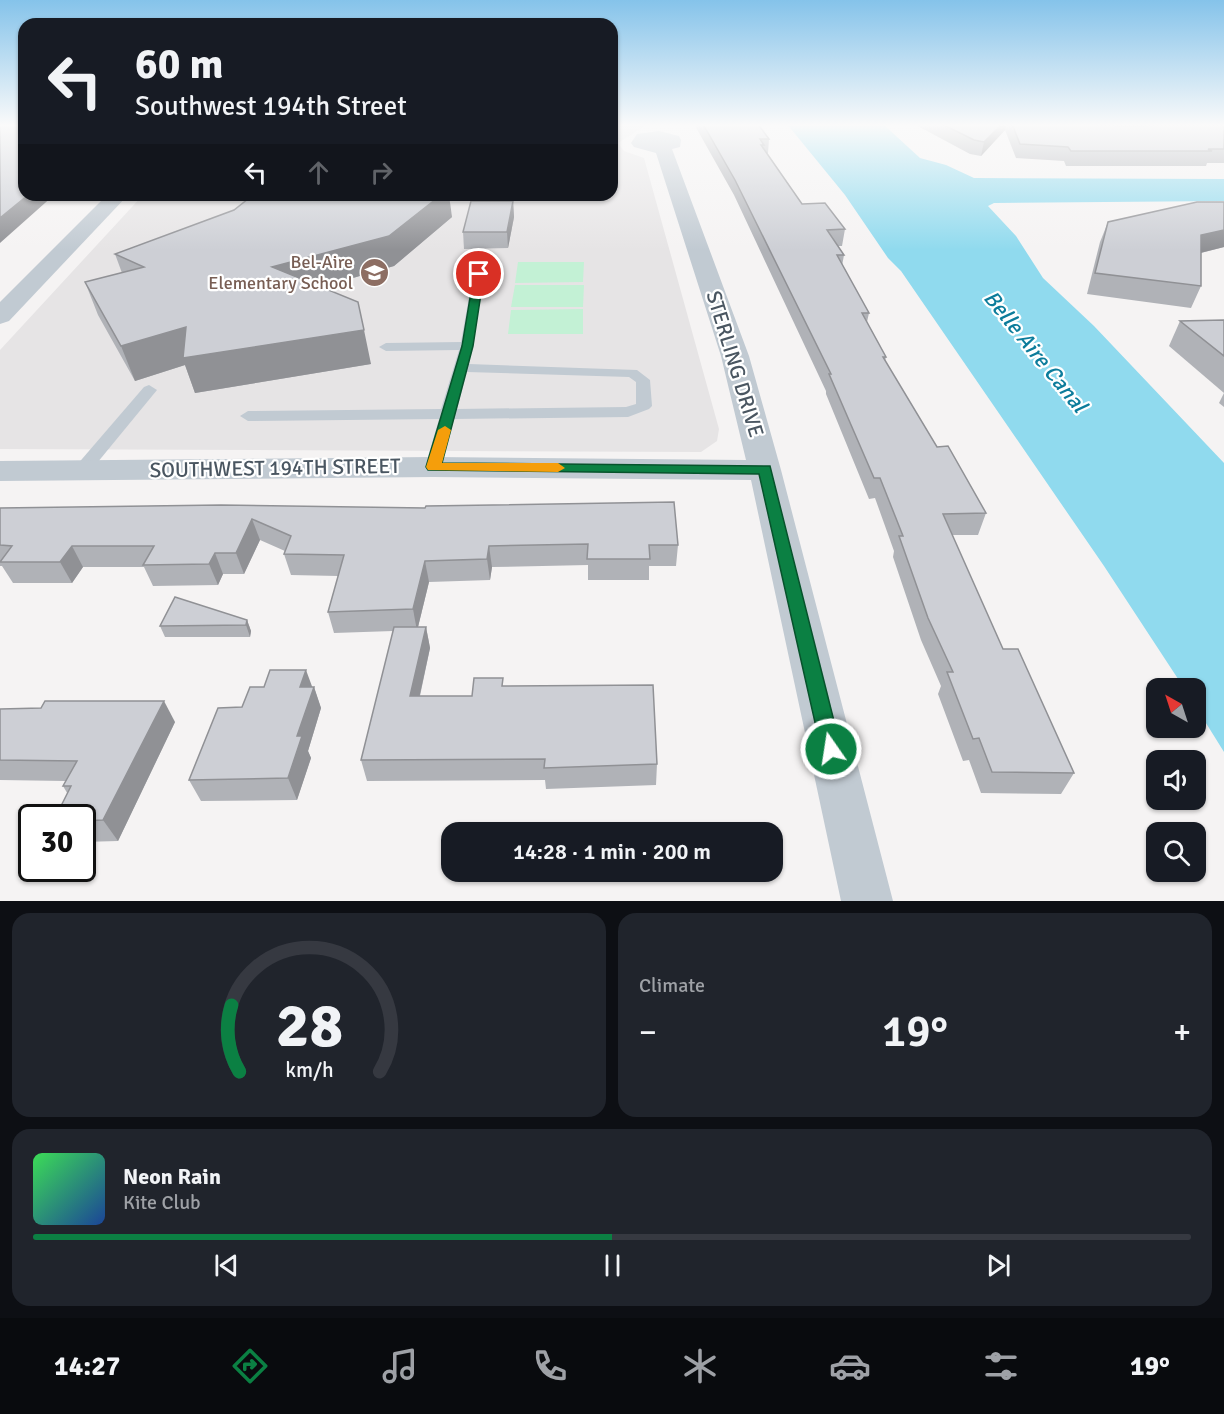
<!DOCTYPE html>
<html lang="en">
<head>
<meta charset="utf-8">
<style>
  body { margin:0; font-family:Signika,sans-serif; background:#20242c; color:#f1f3f6; height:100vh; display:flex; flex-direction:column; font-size:22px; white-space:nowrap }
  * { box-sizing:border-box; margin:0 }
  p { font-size:20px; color:#9ea1a6 }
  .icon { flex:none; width:33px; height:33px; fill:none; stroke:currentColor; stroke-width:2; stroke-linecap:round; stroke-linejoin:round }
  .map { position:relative; height:901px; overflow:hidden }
  .side { display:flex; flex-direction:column; gap:12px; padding:12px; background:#0d0f14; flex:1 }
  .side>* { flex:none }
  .hud { position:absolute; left:18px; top:18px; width:600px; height:183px; border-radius:18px; box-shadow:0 2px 4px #0004; background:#171b24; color:#f1f3f6; overflow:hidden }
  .needle { width:39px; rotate:321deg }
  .fabs { position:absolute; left:1146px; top:678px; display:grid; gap:12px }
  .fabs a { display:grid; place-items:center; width:60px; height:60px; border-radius:12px; background:#171b24; box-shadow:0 2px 4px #0004; font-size:30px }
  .speed { position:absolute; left:18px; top:804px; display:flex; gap:12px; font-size:30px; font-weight:700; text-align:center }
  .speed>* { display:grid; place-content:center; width:78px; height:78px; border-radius:50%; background:#171b24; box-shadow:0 2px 4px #0004; line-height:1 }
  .speed .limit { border:3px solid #111; border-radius:9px; background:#fff; color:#111 }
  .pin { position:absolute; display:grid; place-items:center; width:51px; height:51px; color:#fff; margin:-26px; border:3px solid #fff; border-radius:50%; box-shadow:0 2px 6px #0007 }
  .me { position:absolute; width:66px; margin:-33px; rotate:347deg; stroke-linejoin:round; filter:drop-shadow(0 0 4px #0008) }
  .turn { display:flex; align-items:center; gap:21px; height:126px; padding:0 18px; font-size:27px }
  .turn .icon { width:78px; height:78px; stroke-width:2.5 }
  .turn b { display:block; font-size:42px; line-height:51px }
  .lanes { display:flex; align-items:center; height:57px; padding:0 18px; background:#0003; justify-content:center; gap:30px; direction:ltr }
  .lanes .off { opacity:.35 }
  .big { font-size:45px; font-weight:600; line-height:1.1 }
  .side .widget { flex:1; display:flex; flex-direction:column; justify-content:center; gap:9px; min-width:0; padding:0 21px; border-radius:18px; background:#20242c }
  .side .dial { align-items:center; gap:0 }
  .dial svg { height:156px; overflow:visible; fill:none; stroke:#363941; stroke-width:7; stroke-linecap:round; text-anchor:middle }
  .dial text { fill:#f1f3f6; stroke:none }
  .song { display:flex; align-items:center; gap:18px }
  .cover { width:72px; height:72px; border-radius:9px; background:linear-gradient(135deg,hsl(130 70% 55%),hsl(220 70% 35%)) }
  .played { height:6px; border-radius:3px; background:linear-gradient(90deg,#0b8043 50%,#363941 50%) }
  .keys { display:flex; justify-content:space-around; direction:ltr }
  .heat { display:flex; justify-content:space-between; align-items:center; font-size:33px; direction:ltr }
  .side .tiles { flex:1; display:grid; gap:12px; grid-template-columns:1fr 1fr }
  .widget:last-child { grid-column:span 2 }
  .trip { position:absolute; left:441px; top:822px; width:342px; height:60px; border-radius:18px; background:#171b24; box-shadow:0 2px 4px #0004; font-weight:600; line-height:60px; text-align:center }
  .dock { display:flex; height:96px; justify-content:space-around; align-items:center; background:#090b0e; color:#9ea1a6 }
  .dock .icon { width:42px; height:42px }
  .dock .selected { color:#0b8043 }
  .dock b { font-size:27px; color:#f1f3f6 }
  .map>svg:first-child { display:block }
  .education { fill:#e6e4e5 }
  .green { fill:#c3f1d5 }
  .water { fill:#90daee }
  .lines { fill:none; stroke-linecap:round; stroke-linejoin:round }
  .lane { fill:#c1cad2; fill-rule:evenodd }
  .street { fill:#c1cad2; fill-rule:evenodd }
  .wall { fill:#b0b2b7 }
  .shaded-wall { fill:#909195 }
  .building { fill:#cdcfd5; stroke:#909195; stroke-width:1.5 }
  .route { fill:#0b8043; stroke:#07532c; stroke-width:1.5 }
  .slow { fill:#f59e0b }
  .labels { text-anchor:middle; stroke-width:4.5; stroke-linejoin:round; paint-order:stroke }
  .far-education-label { font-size:18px; fill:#785e54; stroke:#fff; text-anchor:end }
  .street-label { font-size:21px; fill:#4a5661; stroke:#fff }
  .water-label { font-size:22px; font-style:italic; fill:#0c7c9b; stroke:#fff }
</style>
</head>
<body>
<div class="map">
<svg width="1224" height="901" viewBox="0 0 1224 901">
  <rect width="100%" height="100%" fill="#f5f3f3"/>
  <!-- education -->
  <path class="education" d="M612,124H648L618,143L624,151L644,158L719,429L717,441L701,452L0,449V350L143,195H612Z"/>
  <!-- green -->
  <g class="green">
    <path d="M518,262H584L583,282L515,283Z"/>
    <path d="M515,285H584L583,307H511Z"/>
    <path d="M583,309V334H508L511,310Z"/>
  </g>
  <!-- water -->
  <path class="water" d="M787,124H883L920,158L946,165L974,178L1224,179V201L994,203L988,206L1016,236L1043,278L1094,326L1224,463V752L1196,707V688H1184L1104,566L901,271L888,258L845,195Z"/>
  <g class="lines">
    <!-- lane -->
    <g class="lane">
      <path d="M479,270L485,274L469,364L637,370L650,380L652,406L649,409L628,417L454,419L441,467L439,471H427L425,467L439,419L248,421L240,416L248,411L441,409L459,350L386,351L379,347L386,343L461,342L473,274ZM467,372L629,377L636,382V404L626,407L457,409Z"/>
      <path d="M149,385L157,390L88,474H76L74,470L76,466L144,387Z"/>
    </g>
    <!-- street -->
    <g class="street">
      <path d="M659,131L679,136L681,140L680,147L672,149L749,356L781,470L893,901H841L751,480L433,477L0,481V461L433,457L746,460L721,356L656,153L634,147L631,143L637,134Z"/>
      <path d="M107,195H128L9,321L0,324V302Z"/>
    </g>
  </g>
  <!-- wall -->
  <g class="wall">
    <path d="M694,124H758L769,139L768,153H767L802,204L845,229L842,246H838L844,255L842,266L869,313L867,322L886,357L885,361L937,447L986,513L978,535H952L1003,649L1074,773L1061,794L981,793L969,760L963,761L938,694L941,686L921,640L893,557L894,551L875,498L869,499L826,394V391L734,195Z"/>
    <path d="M914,124H1134L1088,125L1121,126L1224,125V163H1207L1206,166H1066L1064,161L1016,158L1005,130L981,156L970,154Z"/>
    <path d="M513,201L514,217L508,248L464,249L463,232Z"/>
    <path d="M1224,202V247L1201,253V286L1191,308L1087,294L1100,242L1108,222Z"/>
    <path d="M452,217L394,266L322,287L371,364L195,393L185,365L135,381L98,315L85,282L122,273L115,254Z"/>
    <path d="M1224,320V393L1169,346L1180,321Z"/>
    <path d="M1224,393V407L1219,403Z"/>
    <path d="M221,505L678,545L676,566H649V580H588V565L492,567L490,580L429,582L418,627H426L430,648L420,696H472L504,686L657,764L656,785L546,789L545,780L367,781L361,760L393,631L334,633L328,612L338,576L291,575L284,554L285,551L260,540L244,574H223L218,585L153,586L144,567H83L72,583H13L2,566H0V508Z"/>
    <path d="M247,620L251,631L250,637H165L160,626Z"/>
    <path d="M312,687H314L321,708L308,751L311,758L297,800L201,801L189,780L242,707Z"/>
    <path d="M0,709L175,722L118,841L82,842V818L63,786L66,781L0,780Z"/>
  </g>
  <!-- shaded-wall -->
  <g class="shaded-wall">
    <path d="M1002,124H1007L1005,130L981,156L984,142Z"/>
    <path d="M28,195H54L0,243V218Z"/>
    <path d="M441,195H449L452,217L394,266L281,299L272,267Z"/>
    <path d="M513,201L514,217L508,248L507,232Z"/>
    <path d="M1224,230V247L1192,255L1201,235Z"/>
    <path d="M186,327L364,330L371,364L195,393L185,365L135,381L121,346Z"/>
    <path d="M252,519L260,540L244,574L236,553Z"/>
    <path d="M72,546L83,567L72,583L60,562Z"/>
    <path d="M489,546L492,567L490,580L487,559Z"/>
    <path d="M215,553L223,574L218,585L209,564Z"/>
    <path d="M425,561L429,582L417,631L413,609Z"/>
    <path d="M247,620L251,631L250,637L246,625Z"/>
    <path d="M426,627L430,648L415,717L410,696Z"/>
    <path d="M306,670L313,689L314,687L321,708L308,751L311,758L297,800L288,778L297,736L300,687Z"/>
    <path d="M164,701L175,722L118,841L103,820Z"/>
  </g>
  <!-- building -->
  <g class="building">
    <path d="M0,124H24V195H28L0,218Z"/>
    <path d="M703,124H758L769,139H760L764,145H761L802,204L825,203L845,229L827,230L844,255H837L869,313H862L886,357H883L937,447L948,446L986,513L943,514L1003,649H1018L1074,773L992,772L979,738L973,739L947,672H953L928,618L899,536H903L880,478H874L829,374H831L735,180Z"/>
    <path d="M942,124H1002L984,142L974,140Z"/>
    <path d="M1012,124H1082L1121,126L1224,125V149H1208L1212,151H1071L1068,147L1020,144Z"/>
    <path d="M253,195H441L389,236L272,267L358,302L364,330L183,358L186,327L121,346L85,282L144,267L115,254L234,210Z"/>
    <path d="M471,201H513L507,232H463Z"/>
    <path d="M1197,202H1224V230L1201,235V286L1095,273L1108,222Z"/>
    <path d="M1224,320V356L1180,321Z"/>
    <path d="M674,502L678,545H649L650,559H587L588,544L489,546L487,559L425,561L413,609L328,612L344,555L284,554L291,536L252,519L236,553H215L209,564L143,565L154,546H72L60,562H0L12,546L0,545V508L221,505L425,508L426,506Z"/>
    <path d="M175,597L247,620L246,625L160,626Z"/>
    <path d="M394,627H426L410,696H472L474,678H503L502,686L653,685L657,764L544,768L545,759L361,760Z"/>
    <path d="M270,670H306L300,687H314L297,736H302L288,778L189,780L218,708L242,707L250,687H264Z"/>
    <path d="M45,701H164L103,820L82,821V818H55L71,786H63L77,761L0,760V709L41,708Z"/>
  </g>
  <!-- sky -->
  <linearGradient id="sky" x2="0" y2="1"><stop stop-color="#85c3ea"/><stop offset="0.5" stop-color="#fafafa"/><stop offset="1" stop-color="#fafafa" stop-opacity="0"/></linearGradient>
  <rect width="1224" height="250" fill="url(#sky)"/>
  <!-- route -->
  <path class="route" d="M479,271L484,274L473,346L442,463L770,466L841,749L838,755L831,758L824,755L821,749L759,474L428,470L426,467L462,346L474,274Z"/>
  <!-- slow -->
  <path class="slow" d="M445,426L451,430L442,463H558L565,468L558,472L428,470L426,467L438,430Z"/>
  <!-- icons -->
  <defs>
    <symbol id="school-disc" viewBox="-11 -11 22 22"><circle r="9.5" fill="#8d6e63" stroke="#fff"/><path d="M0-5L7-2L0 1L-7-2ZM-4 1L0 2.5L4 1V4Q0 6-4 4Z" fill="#fff"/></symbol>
  </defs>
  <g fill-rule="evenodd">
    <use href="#school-disc" x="358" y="256" width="33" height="33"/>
  </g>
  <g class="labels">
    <!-- far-education labels -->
    <g class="far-education-label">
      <text x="353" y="268">Bel-Aire<tspan x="353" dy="21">Elementary School</tspan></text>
    </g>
    <!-- street labels -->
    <g class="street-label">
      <text transform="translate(735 364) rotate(73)" y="7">STERLING DRIVE</text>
      <text transform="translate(275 468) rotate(-1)" y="7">SOUTHWEST 194TH STREET</text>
    </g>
    <!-- water labels -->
    <g class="water-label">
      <text transform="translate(1036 351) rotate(51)" y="8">Belle Aire Canal</text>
    </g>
  </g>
</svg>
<div class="fabs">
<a><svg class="needle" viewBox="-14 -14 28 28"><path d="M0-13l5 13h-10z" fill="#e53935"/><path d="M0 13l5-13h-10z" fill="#9ea1a6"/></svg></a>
<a><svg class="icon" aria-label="sound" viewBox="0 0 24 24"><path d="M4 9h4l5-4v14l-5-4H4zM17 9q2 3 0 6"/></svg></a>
<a><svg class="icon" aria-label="search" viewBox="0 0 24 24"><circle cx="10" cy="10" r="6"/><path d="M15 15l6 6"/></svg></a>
</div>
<div class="speed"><div class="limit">30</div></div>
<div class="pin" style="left:479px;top:274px;background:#d93025"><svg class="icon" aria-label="arrive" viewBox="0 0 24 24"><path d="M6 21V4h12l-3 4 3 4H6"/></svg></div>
<svg class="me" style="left:831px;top:749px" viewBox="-20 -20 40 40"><circle r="17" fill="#0b8043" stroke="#fff" stroke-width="3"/><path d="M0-11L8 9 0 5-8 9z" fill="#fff"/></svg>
<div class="trip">14:28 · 1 min · 200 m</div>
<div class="hud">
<div class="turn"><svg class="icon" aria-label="left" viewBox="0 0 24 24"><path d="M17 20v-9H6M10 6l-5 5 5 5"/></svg><div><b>60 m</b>Southwest 194th Street</div></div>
<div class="lanes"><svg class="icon" aria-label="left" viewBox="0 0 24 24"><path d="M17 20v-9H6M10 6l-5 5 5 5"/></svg><svg class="icon off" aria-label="ahead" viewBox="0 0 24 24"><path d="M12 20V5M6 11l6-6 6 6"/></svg><svg class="icon off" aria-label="right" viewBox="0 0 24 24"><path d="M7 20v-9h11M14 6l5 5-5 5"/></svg></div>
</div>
</div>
<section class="side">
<div class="tiles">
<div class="widget dial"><svg viewBox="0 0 100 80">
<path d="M14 69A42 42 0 1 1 86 69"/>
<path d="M14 69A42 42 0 0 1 10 35" stroke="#0b8043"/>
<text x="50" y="56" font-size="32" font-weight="700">28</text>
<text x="50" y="72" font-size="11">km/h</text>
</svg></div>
<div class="widget"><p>Climate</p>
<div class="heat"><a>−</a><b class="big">19°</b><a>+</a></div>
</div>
<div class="widget">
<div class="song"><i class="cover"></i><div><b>Neon Rain</b><p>Kite Club</p></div></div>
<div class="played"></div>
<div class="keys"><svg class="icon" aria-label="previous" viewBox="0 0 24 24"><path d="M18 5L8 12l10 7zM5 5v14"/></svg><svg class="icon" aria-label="pause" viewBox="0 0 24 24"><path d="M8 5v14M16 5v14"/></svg><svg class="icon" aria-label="next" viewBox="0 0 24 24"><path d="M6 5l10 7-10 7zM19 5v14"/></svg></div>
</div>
</div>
</section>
<nav class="dock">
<b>14:27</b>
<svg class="icon selected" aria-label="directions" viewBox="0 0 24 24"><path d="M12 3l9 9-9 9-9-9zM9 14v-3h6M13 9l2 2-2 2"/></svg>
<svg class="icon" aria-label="music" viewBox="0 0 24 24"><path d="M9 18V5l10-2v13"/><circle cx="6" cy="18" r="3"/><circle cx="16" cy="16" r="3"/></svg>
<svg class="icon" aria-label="phone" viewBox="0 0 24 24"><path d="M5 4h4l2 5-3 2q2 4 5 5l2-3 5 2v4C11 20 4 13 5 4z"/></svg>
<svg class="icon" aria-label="climate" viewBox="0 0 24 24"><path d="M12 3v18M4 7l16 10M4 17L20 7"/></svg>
<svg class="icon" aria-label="car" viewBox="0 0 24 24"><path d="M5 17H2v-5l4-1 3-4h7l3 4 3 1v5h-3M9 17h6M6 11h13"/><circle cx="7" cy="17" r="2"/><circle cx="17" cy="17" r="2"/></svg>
<svg class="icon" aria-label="filters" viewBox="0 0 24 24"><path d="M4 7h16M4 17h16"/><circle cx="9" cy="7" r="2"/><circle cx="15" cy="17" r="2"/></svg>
<b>19°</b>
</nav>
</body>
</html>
